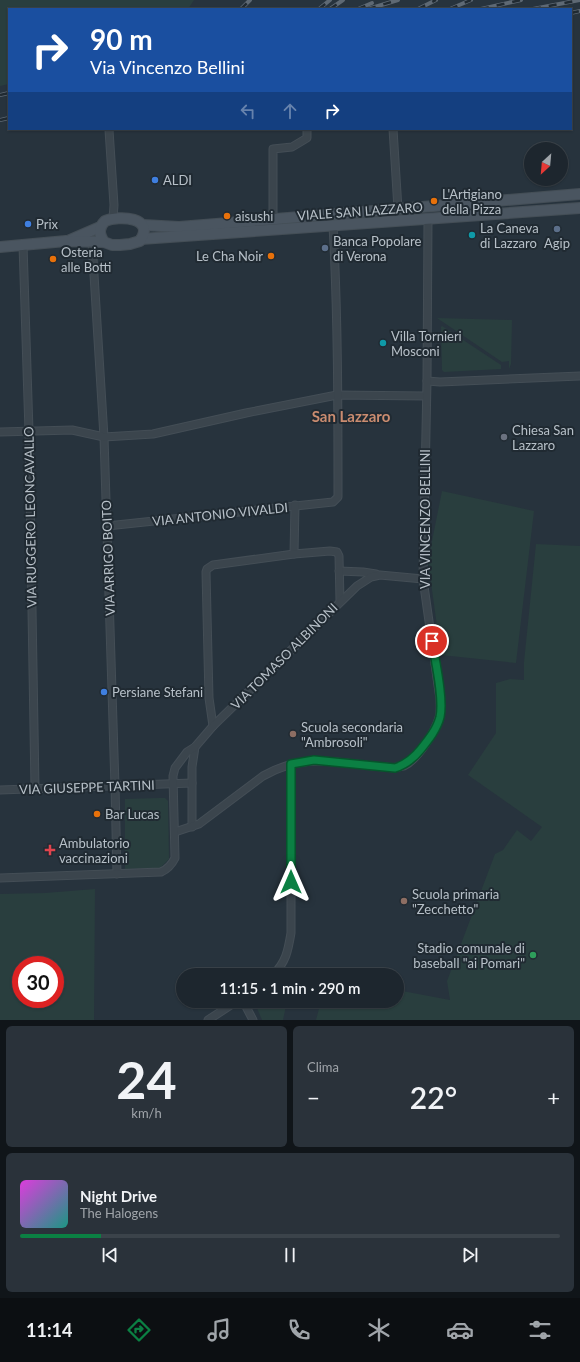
<!DOCTYPE html>
<html lang="it">
<head>
<meta charset="utf-8">
<style>
  body { margin:0; font-family:Lato,sans-serif; background:#2a323a; color:#f1f3f6; height:100vh; display:flex; flex-direction:column; font-size:15px; white-space:nowrap }
  * { box-sizing:border-box; margin:0 }
  p { font-size:13px; color:#a0a5aa }
  .icon { flex:none; width:22px; height:22px; fill:none; stroke:currentColor; stroke-width:2; stroke-linecap:round; stroke-linejoin:round }
  .map { position:relative; height:1020px; overflow:hidden }
  .details { display:flex; flex-direction:column; gap:6px; padding:6px; background:#101519; flex:1 }
  .details>* { flex:none }
  .guide { position:absolute; left:8px; top:8px; width:564px; height:122px; border-radius:0px; box-shadow:0 1px 3px #0004,0 0 0 1px #3b434a; background:#1a4fa0; color:#fff; overflow:hidden }
  .needle { width:26px; rotate:206deg }
  .fabs { position:absolute; left:524px; top:142px; display:grid; gap:8px }
  .fabs a { display:grid; place-items:center; width:44px; height:44px; border-radius:50%; background:#1d262e; box-shadow:0 1px 3px #0004,0 0 0 1px #3b434a; font-size:20px }
  .speed { position:absolute; left:12px; top:956px; display:flex; gap:8px; font-size:20px; font-weight:700; text-align:center }
  .speed>* { display:grid; place-content:center; width:52px; height:52px; border-radius:50%; background:#1d262e; box-shadow:0 1px 3px #0004,0 0 0 1px #3b434a; line-height:1 }
  .speed .limit { border:6px solid #d22; background:#fff; color:#111 }
  .pin { position:absolute; display:grid; place-items:center; width:34px; height:34px; color:#fff; margin:-17px; border:2px solid #fff; border-radius:50%; box-shadow:0 1px 4px #0007 }
  .me { position:absolute; width:44px; margin:-22px; rotate:0deg; stroke-linejoin:round; filter:drop-shadow(0 0 3px #0008) }
  .turn { display:flex; align-items:center; gap:14px; height:84px; padding:0 16px; font-size:18px }
  .turn .icon { width:52px; height:52px; stroke-width:2.5 }
  .turn b { display:block; font-size:28px; line-height:34px }
  .lanes { display:flex; align-items:center; height:38px; padding:0 16px; background:#0003; justify-content:center; gap:20px; direction:ltr }
  .lanes .off { opacity:.35 }
  .big { font-size:30px; font-weight:600; line-height:1.1 }
  .details .widget { flex:1; display:flex; flex-direction:column; justify-content:center; gap:6px; min-width:0; padding:0 14px; border-radius:6px; background:#2a323a }
  .details .dial { align-items:center; gap:0 }
  .dial b { font-size:52px; line-height:1 }
  .song { display:flex; align-items:center; gap:12px }
  .cover { width:48px; height:48px; border-radius:6px; background:linear-gradient(135deg,hsl(300 70% 55%),hsl(170 70% 35%)) }
  .played { height:4px; border-radius:2px; background:linear-gradient(90deg,#0b8043 15%,#3b434a 15%) }
  .keys { display:flex; justify-content:space-around; direction:ltr }
  .heat { display:flex; justify-content:space-between; align-items:center; font-size:22px; direction:ltr }
  .details .tiles { flex:1; display:grid; gap:6px; grid-template-columns:1fr 1fr }
  .widget:last-child { grid-column:span 2 }
  .trip { position:absolute; left:176px; top:968px; width:228px; height:40px; border-radius:20px; background:#1d262e; box-shadow:0 1px 3px #0004,0 0 0 1px #3b434a; font-weight:600; line-height:40px; text-align:center }
  .tabs { display:flex; height:64px; justify-content:space-around; align-items:center; background:#0c0f12; color:#a0a5aa }
  .tabs .icon { width:28px; height:28px }
  .tabs .active { color:#0b8043 }
  .tabs b { font-size:18px; color:#f1f3f6 }
  .map>svg:first-child { display:block }
  .green { fill:#293e3e; fill-rule:evenodd }
  .lines { fill:none; stroke-linecap:round; stroke-linejoin:round }
  .street-casing { stroke:#444e56; stroke-width:9 }
  .secondary-casing { stroke:#444e56; stroke-width:12 }
  .street { stroke:#3b454d; stroke-width:7 }
  .secondary { stroke:#4a5560; stroke-width:10 }
  .rail-casing { stroke:#5e6974; stroke-width:4 }
  .rail { stroke:#202a32; stroke-width:2.5; stroke-dasharray:8; stroke-linecap:butt }
  .route-casing { stroke:#07532c; stroke-width:10 }
  .route { stroke:#0b8043; stroke-width:7 }
  .shop-dot { fill:#3f7fe0; stroke:#202a32; stroke-width:1.5 }
  .food-dot { fill:#e8710a; stroke:#202a32; stroke-width:1.5 }
  .service-dot { fill:#5c6f8a; stroke:#202a32; stroke-width:1.5 }
  .culture-dot { fill:#0f9aa8; stroke:#202a32; stroke-width:1.5 }
  .worship-dot { fill:#6b7280; stroke:#202a32; stroke-width:1.5 }
  .education-dot { fill:#8d6e63; stroke:#202a32; stroke-width:1.5 }
  .health-dot { fill:#e0444e; stroke:#202a32; stroke-width:1.5 }
  .leisure-dot { fill:#2e9e5b; stroke:#202a32; stroke-width:1.5 }
  .labels { text-anchor:middle; stroke-width:4; stroke-linejoin:round; paint-order:stroke }
  .poi-label { font-size:13px; fill:#b7c0c8; stroke:#202a32; text-anchor:start }
  .street-label { font-size:13px; fill:#b7c0c8; stroke:#202a32 }
  .quarter-label { font-size:15px; font-weight:bold; fill:#ca8c70; stroke:#202a32 }
</style>
</head>
<body>
<div class="map">
<svg width="580" height="1020" viewBox="0 0 580 1020">
  <rect width="100%" height="100%" fill="#27333d"/>
  <!-- green -->
  <g class="green">
    <path d="M0,0H194L188,9H9V84L0,86Z"/>
    <path d="M437,318L512,320L511,364L509,369V361L502,362Z"/>
    <path d="M442,326L501,365V369L444,372L442,370L441,327Z"/>
    <path d="M442,491L534,511L516,663L441,655L428,561Z"/>
    <path d="M536,544L580,546V1020H316L321,1001H397V990L450,1000L447,981L495,854L503,850L517,830L531,841L542,827L468,775L496,733V683L510,679L524,680V662Z"/>
    <path d="M159,798H165L168,801L169,859L160,868L125,869V799Z"/>
    <path d="M95,889L94,1020H0V894L45,893ZM21,965H55V999H21Z"/>
    <path d="M291,969L322,975H323H284Z"/>
    <path d="M254,1001H287L283,1020H262Z"/>
  </g>
  <g class="lines">
    <defs>
      <g id="street">
        <path d="M393,129L398,209"/>
        <path d="M109,130L114,205L113,219"/>
        <path d="M273,220V149L292,147L307,138V129"/>
        <path d="M92,242L104,437L115,786L117,874"/>
        <path d="M23,245L29,431L35,788"/>
        <path d="M427,381L440,382L580,376"/>
        <path d="M0,432L72,430L104,437L153,434L246,413L337,395L426,396"/>
        <path d="M107,526L333,502L338,497C338,407 338,316 333,226"/>
        <path d="M294,554L295,505"/>
        <path d="M339,571L363,572L376,574"/>
        <path d="M213,726L209,698L206,572L207,569L213,565L294,554L330,551L337,552L339,556L340,601"/>
        <path d="M0,790L192,783"/>
        <path d="M192,827V767L195,747"/>
        <path d="M175,832L199,824L263,776C307,751 338,764 385,767C391,768 397,768 404,766C417,760 435,732 439,718C441,712 440,705 440,699L423,579L427,381L428,219"/>
        <path d="M0,878L161,872C168,869 172,864 175,858L173,776L175,768L187,752L195,747L213,726L357,586L371,577L380,575L423,579"/>
        <path d="M273,975C286,962 288,951 291,933V764"/>
        <path d="M243,1001L253,1020"/>
        <path d="M208,1020L237,1001"/>
      </g>
      <g id="secondary">
        <path d="M143,225L179,227L580,194"/>
        <path d="M141,239L580,208"/>
        <path d="M70,240L100,227"/>
        <path d="M0,247L66,241L104,242L112,245H120L130,244L140,241C156,217 119,215 105,221C98,228 99,234 104,242"/>
      </g>
    </defs>
    <!-- street casing -->
    <use href="#street" class="street-casing"/>
    <!-- secondary casing -->
    <use href="#secondary" class="secondary-casing"/>
    <!-- street -->
    <use href="#street" class="street"/>
    <!-- secondary -->
    <use href="#secondary" class="secondary"/>
    <defs>
      <g id="rail">
        <path d="M241,9L250,0"/>
        <path d="M319,9L330,0"/>
        <path d="M330,9L343,0"/>
        <path d="M358,9L372,3"/>
        <path d="M368,9L398,0"/>
        <path d="M418,9L436,0"/>
        <path d="M450,9L471,0"/>
        <path d="M481,9L521,0"/>
        <path d="M533,9L580,0"/>
        <path d="M571,13L580,11"/>
        <path d="M0,95L9,93"/>
        <path d="M0,120L9,118"/>
      </g>
    </defs>
    <!-- rail casing -->
    <use href="#rail" class="rail-casing"/>
    <!-- rail -->
    <use href="#rail" class="rail"/>
  </g>
  <g class="lines">
    <defs>
      <path id="route" d="M291,882V764L314,760L395,768C407,764 414,758 421,749C429,739 437,729 440,717C444,699 435,660 432,641"/>
    </defs>
    <!-- route casing -->
    <use href="#route" class="route-casing"/>
    <!-- route -->
    <use href="#route" class="route"/>
  </g>
  <!-- markers -->
  <g class="shop-dot">
    <circle cx="155" cy="180" r="4"/>
    <circle cx="28" cy="224" r="4"/>
    <circle cx="104" cy="692" r="4"/>
  </g>
  <g class="food-dot">
    <circle cx="434" cy="201" r="4"/>
    <circle cx="227" cy="216" r="4"/>
    <circle cx="271" cy="256" r="4"/>
    <circle cx="53" cy="259" r="4"/>
    <circle cx="97" cy="814" r="4"/>
  </g>
  <g class="service-dot">
    <circle cx="557" cy="229" r="4"/>
    <circle cx="325" cy="248" r="4"/>
  </g>
  <g class="culture-dot">
    <circle cx="472" cy="235" r="4"/>
    <circle cx="383" cy="343" r="4"/>
  </g>
  <circle class="worship-dot" cx="504" cy="437" r="4"/>
  <g class="education-dot">
    <circle cx="293" cy="734" r="4"/>
    <circle cx="404" cy="901" r="4"/>
  </g>
  <path class="health-dot" d="M48 844h4v4h4v4h-4v4h-4v-4h-4v-4h4z"/>
  <circle class="leisure-dot" cx="533" cy="955" r="4"/>
  <g class="labels">
    <!-- poi labels -->
    <g class="poi-label">
      <text x="163" y="185">ALDI</text>
      <text x="442" y="199">L'Artigiano<tspan x="442" dy="15">della Pizza</tspan></text>
      <text x="235" y="221">aisushi</text>
      <text x="36" y="229">Prix</text>
      <text x="480" y="233">La Caneva<tspan x="480" dy="15">di Lazzaro</tspan></text>
      <text x="333" y="246">Banca Popolare<tspan x="333" dy="15">di Verona</tspan></text>
      <text x="557" y="248" text-anchor="middle">Agip</text>
      <text x="61" y="257">Osteria<tspan x="61" dy="15">alle Botti</tspan></text>
      <text x="263" y="261" text-anchor="end">Le Cha Noir</text>
      <text x="391" y="341">Villa Tornieri<tspan x="391" dy="15">Mosconi</tspan></text>
      <text x="512" y="435">Chiesa San<tspan x="512" dy="15">Lazzaro</tspan></text>
      <text x="112" y="697">Persiane Stefani</text>
      <text x="301" y="732">Scuola secondaria<tspan x="301" dy="15">"Ambrosoli"</tspan></text>
      <text x="105" y="819">Bar Lucas</text>
      <text x="59" y="848">Ambulatorio<tspan x="59" dy="15">vaccinazioni</tspan></text>
      <text x="412" y="899">Scuola primaria<tspan x="412" dy="15">"Zecchetto"</tspan></text>
      <text x="525" y="953" text-anchor="end">Stadio comunale di<tspan x="525" dy="15">baseball "ai Pomari"</tspan></text>
    </g>
    <!-- street labels -->
    <g class="street-label">
      <text transform="translate(360 211) rotate(-4)" y="5">VIALE SAN LAZZARO</text>
      <text transform="translate(220 514) rotate(-6)" y="5">VIA ANTONIO VIVALDI</text>
      <text transform="translate(30 517) rotate(-91)" y="5">VIA RUGGERO LEONCAVALLO</text>
      <text transform="translate(425 519) rotate(-90)" y="5">VIA VINCENZO BELLINI</text>
      <text transform="translate(108 558) rotate(-92)" y="5">VIA ARRIGO BOITO</text>
      <text transform="translate(284 656) rotate(-45)" y="5">VIA TOMASO ALBINONI</text>
      <text transform="translate(87 787) rotate(-2)" y="5">VIA GIUSEPPE TARTINI</text>
    </g>
    <!-- quarter labels -->
    <g class="quarter-label">
      <text x="351" y="422">San Lazzaro</text>
    </g>
  </g>
</svg>
<div class="fabs">
<a><svg class="needle" viewBox="-14 -14 28 28"><path d="M0-13l5 13h-10z" fill="#e53935"/><path d="M0 13l5-13h-10z" fill="#a0a5aa"/></svg></a>
</div>
<div class="speed"><div class="limit">30</div></div>
<div class="pin" style="left:432px;top:641px;background:#d93025"><svg class="icon" aria-label="arrive" viewBox="0 0 24 24"><path d="M6 21V4h12l-3 4 3 4H6"/></svg></div>
<svg class="me" style="left:291px;top:882px" viewBox="-20 -20 40 40"><path d="M0-17L14 15 0 8-14 15z" fill="#0b8043" stroke="#fff" stroke-width="4"/></svg>
<div class="trip">11:15 · 1 min · 290 m</div>
<div class="guide">
<div class="turn"><svg class="icon" aria-label="right" viewBox="0 0 24 24"><path d="M7 20v-9h11M14 6l5 5-5 5"/></svg><div><b>90 m</b>Via Vincenzo Bellini</div></div>
<div class="lanes"><svg class="icon off" aria-label="left" viewBox="0 0 24 24"><path d="M17 20v-9H6M10 6l-5 5 5 5"/></svg><svg class="icon off" aria-label="ahead" viewBox="0 0 24 24"><path d="M12 20V5M6 11l6-6 6 6"/></svg><svg class="icon" aria-label="right" viewBox="0 0 24 24"><path d="M7 20v-9h11M14 6l5 5-5 5"/></svg></div>
</div>
</div>
<section class="details">
<div class="tiles">
<div class="widget dial"><b>24</b><p>km/h</p></div>
<div class="widget"><p>Clima</p>
<div class="heat"><a>−</a><b class="big">22°</b><a>+</a></div>
</div>
<div class="widget">
<div class="song"><i class="cover"></i><div><b>Night Drive</b><p>The Halogens</p></div></div>
<div class="played"></div>
<div class="keys"><svg class="icon" aria-label="previous" viewBox="0 0 24 24"><path d="M18 5L8 12l10 7zM5 5v14"/></svg><svg class="icon" aria-label="pause" viewBox="0 0 24 24"><path d="M8 5v14M16 5v14"/></svg><svg class="icon" aria-label="next" viewBox="0 0 24 24"><path d="M6 5l10 7-10 7zM19 5v14"/></svg></div>
</div>
</div>
</section>
<nav class="tabs">
<b>11:14</b>
<svg class="icon active" aria-label="directions" viewBox="0 0 24 24"><path d="M12 3l9 9-9 9-9-9zM9 14v-3h6M13 9l2 2-2 2"/></svg>
<svg class="icon" aria-label="music" viewBox="0 0 24 24"><path d="M9 18V5l10-2v13"/><circle cx="6" cy="18" r="3"/><circle cx="16" cy="16" r="3"/></svg>
<svg class="icon" aria-label="phone" viewBox="0 0 24 24"><path d="M5 4h4l2 5-3 2q2 4 5 5l2-3 5 2v4C11 20 4 13 5 4z"/></svg>
<svg class="icon" aria-label="climate" viewBox="0 0 24 24"><path d="M12 3v18M4 7l16 10M4 17L20 7"/></svg>
<svg class="icon" aria-label="car" viewBox="0 0 24 24"><path d="M5 17H2v-5l4-1 3-4h7l3 4 3 1v5h-3M9 17h6M6 11h13"/><circle cx="7" cy="17" r="2"/><circle cx="17" cy="17" r="2"/></svg>
<svg class="icon" aria-label="filters" viewBox="0 0 24 24"><path d="M4 7h16M4 17h16"/><circle cx="9" cy="7" r="2"/><circle cx="15" cy="17" r="2"/></svg>
</nav>
</body>
</html>
